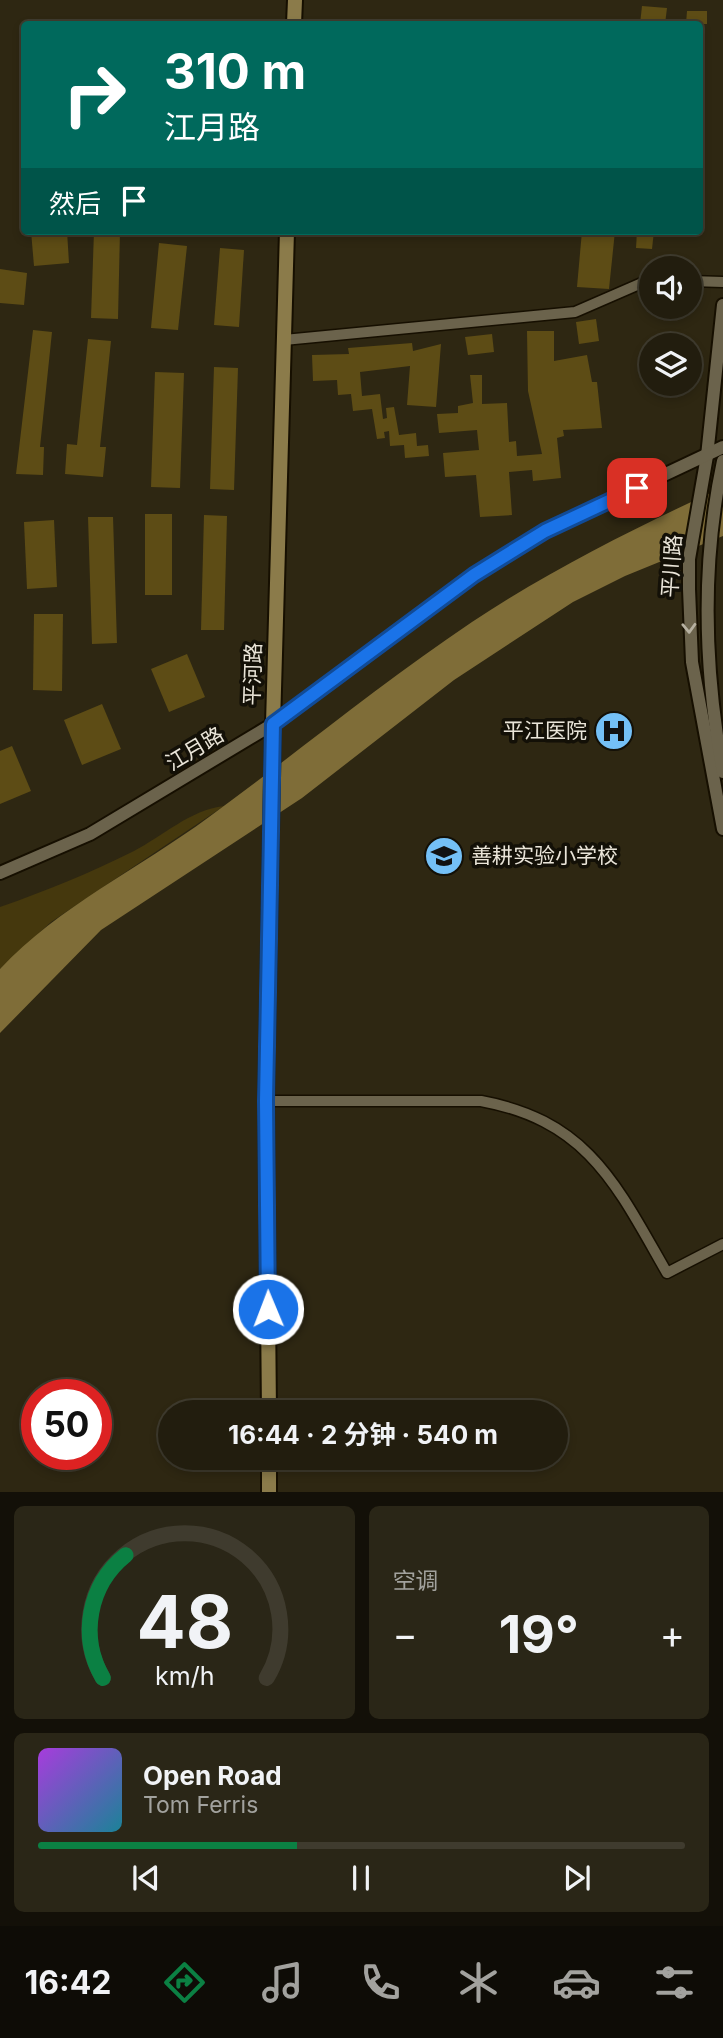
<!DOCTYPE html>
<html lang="zh">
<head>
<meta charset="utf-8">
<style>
  body { margin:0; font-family:Inter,"Noto Sans SC",sans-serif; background:#2a2617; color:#f1f3f6; height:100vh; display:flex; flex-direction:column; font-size:26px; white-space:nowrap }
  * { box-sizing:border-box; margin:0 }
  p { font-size:23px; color:#a2a29e }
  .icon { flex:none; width:38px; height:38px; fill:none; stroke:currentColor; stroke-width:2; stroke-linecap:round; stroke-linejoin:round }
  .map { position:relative; height:1492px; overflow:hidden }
  .details { display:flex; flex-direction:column; gap:14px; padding:14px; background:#131008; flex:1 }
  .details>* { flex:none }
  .guide { position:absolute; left:21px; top:21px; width:682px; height:214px; border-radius:7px; box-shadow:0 4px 10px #0003,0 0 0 2px #3f3b2e; background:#00695c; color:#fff; overflow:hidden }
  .buttons { position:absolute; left:639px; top:256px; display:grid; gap:14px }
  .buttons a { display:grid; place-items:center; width:63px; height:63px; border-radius:50%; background:#221d0e; box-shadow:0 4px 10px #0003,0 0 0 2px #3f3b2e; font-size:35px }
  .speed { position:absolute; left:21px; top:1379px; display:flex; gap:14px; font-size:35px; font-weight:700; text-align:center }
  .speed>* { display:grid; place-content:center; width:91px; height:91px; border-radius:50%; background:#221d0e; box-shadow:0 4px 10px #0003,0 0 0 2px #3f3b2e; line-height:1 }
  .speed .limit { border:10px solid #d22; background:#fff; color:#111 }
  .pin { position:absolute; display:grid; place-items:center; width:60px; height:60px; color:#fff; margin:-30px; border-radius:14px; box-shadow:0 4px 10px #0006 }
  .me { position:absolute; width:77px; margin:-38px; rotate:359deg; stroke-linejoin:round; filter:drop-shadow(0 0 5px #0008) }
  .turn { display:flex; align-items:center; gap:24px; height:147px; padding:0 28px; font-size:32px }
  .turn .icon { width:91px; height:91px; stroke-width:2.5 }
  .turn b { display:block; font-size:49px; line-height:60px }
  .then { display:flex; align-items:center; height:66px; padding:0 28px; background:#0003; gap:14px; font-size:26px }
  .big { font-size:52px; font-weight:700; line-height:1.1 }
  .details .card { flex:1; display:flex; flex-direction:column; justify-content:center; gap:10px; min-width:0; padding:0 24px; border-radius:10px; background:#2a2617 }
  .details .dial { align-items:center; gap:0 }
  .dial svg { height:182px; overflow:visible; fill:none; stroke:#3f3b2e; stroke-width:7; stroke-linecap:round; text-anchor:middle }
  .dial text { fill:#f1f3f6; stroke:none }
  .song { display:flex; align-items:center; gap:21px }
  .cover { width:84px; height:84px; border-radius:10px; background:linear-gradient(135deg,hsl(280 70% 55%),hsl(190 70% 35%)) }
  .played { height:7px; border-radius:4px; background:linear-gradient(90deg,#0b8043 40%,#3f3b2e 40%) }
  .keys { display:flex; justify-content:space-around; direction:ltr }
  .heat { display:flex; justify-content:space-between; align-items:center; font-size:38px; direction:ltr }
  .details .tiles { flex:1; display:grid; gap:14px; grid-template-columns:1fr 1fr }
  .card:last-child { grid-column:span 2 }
  .trip { position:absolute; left:158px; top:1400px; width:410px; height:70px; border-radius:35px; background:#221d0e; box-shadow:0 4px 10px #0003,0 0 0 2px #3f3b2e; font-weight:700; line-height:70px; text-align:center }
  .tab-bar { display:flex; height:112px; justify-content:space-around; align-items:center; background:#0e0c06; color:#a2a29e }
  .tab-bar .icon { width:49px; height:49px }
  .tab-bar .selected { color:#0b8043 }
  .tab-bar b { font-size:32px; color:#f1f3f6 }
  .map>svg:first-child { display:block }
  .green { fill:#45380d }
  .water { fill:#7f6d38 }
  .building { fill:#5d4c15 }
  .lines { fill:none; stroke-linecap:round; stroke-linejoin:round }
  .minor-casing { stroke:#160f00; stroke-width:13 }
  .tertiary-casing { stroke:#160f00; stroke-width:16 }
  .secondary-casing { stroke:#160f00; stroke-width:18 }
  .minor { stroke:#6b634c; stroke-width:10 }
  .tertiary { stroke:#6b634c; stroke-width:12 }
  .secondary { stroke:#8b7b4a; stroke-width:14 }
  .oneway { stroke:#b7b1a1 }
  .route-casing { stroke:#114b97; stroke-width:18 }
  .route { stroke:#1a73e8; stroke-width:12 }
  .labels { text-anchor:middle; stroke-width:7; stroke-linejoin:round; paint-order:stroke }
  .street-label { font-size:21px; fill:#eae5d9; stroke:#131007 }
  .poi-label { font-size:21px; fill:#eae5d9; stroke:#131007; text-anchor:end }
</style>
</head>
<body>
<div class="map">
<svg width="723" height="1492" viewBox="0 0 723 1492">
  <rect width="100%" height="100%" fill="#2e2712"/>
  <!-- green -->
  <path class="green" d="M224,806L51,922L0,969V907C46,891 90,873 134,851C163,836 190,810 224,806Z"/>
  <!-- water -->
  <path class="water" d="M723,487V536L625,576L573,602L454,680L302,798L101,930L0,1033V969C59,906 140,868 209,817C297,753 381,683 472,622C552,569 637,527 723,487Z"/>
  <!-- building -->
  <g class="building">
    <path d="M642,6L667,8L665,24H640Z"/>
    <path d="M687,11H707V24H686Z"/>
    <path d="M31,231H67L69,263L34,266Z"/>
    <path d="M94,231H120L118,319L91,318Z"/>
    <path d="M582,231H615L609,289L577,287Z"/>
    <path d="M637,231H654L652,249L636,248Z"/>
    <path d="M159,243L187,246L178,330L151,328Z"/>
    <path d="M220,248L244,250L239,327L214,325Z"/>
    <path d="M0,269L27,273L24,305L0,303Z"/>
    <path d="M596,319L599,341L579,344L576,322Z"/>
    <path d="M33,330L52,332L40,447H44L43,475L16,474Z"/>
    <path d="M527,331H554V361L587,355L592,382H597L602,428L563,430L564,436L557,438L561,478L533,481L532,470L509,472L512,515L480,517L476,475L445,477L443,453L479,450L477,430L439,433L437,414L458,413V406L473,403L470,375H482V404L507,403L509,442L516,441L517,456L542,454L528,391Z"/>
    <path d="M492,334L494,352L468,355L465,337Z"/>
    <path d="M88,339L111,341L100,447H106L103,477L65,474L67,444L77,445Z"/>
    <path d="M412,343L413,351L441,344L436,407L407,405L410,366L360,372L362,396L380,394L383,419L387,418L386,408L394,407L399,435L416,433L417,446L428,445L429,456L405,458L404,445L390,446L389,431L384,432L385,438L377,439L372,409L353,411L351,394L338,395L337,380L313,381L312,355L349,354L348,348Z"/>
    <path d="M214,367L238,368L234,490L210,489Z"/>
    <path d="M155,372L184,373L180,488L151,487Z"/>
    <rect x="145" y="514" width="27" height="81"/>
    <path d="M204,515L227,516L224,630H201Z"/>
    <path d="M88,517H113L117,643L92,644Z"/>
    <path d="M54,520L57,587L27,589L24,522Z"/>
    <path d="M34,614H63L62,691L33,690Z"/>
    <path d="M187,654L205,697L169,712L151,669Z"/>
    <path d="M102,704L121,749L82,765L64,720Z"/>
    <path d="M12,746L31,791L0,804V751Z"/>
  </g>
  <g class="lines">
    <defs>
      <g id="minor">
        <path d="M690,281L723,282"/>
        <path d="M284,340L575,312L651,279"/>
        <path d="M266,1101H481C589,1121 617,1186 667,1273L723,1244"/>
      </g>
      <g id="tertiary">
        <path d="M723,305L707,456L689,559V589L692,662L723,829"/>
        <path d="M723,461C701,564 704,669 723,772"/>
        <path d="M0,873L90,834L273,724L475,575L545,531L723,447"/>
      </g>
      <g id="secondary">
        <path d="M294,24L295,0"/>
        <path d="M269,1412L266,1101L273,724L287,231"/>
        <path d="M269,1458V1492"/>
      </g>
    </defs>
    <!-- minor casing -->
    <use href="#minor" class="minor-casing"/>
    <!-- tertiary casing -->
    <use href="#tertiary" class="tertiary-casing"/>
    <!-- secondary casing -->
    <use href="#secondary" class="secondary-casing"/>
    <!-- minor -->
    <use href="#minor" class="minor"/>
    <!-- tertiary -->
    <use href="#tertiary" class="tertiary"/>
    <!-- secondary -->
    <use href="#secondary" class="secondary"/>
  </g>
  <!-- one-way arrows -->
  <defs><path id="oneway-chevron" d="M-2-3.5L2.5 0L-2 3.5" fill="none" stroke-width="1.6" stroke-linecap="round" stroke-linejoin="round" transform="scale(1.75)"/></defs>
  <use class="oneway" href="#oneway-chevron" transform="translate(689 628) rotate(88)"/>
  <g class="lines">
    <defs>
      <path id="route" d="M268,1309L266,1101L273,724L474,575L545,531L637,488"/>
    </defs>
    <!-- route casing -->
    <use href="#route" class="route-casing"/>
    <!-- route -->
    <use href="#route" class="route"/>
  </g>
  <!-- icons -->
  <defs>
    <symbol id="hospital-disc" viewBox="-11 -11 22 22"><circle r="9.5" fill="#74c0f6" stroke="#131007"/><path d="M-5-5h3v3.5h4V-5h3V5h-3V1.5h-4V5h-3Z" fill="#111"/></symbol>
    <symbol id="school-disc" viewBox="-11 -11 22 22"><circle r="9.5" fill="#74c0f6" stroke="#131007"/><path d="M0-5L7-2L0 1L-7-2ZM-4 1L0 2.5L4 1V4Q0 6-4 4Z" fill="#111"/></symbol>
  </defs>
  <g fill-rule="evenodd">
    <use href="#hospital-disc" x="592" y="709" width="44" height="44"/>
    <use href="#school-disc" x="422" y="834" width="44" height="44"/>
  </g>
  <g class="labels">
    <!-- street labels -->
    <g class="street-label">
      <text transform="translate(672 566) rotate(-86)" y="7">平川路</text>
      <text transform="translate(253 674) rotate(-88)" y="7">平河路</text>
      <text transform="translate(195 749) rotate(-31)" y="7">江月路</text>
    </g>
    <!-- poi labels -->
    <g class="poi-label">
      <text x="587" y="738">平江医院</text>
      <text x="471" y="863" text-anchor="start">善耕实验小学校</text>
    </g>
  </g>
</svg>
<div class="buttons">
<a><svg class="icon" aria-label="sound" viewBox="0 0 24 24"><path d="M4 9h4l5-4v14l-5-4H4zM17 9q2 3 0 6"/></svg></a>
<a><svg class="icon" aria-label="layers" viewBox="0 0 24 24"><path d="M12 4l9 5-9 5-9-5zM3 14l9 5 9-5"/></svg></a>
</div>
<div class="speed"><div class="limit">50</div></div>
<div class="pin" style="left:637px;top:488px;background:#d93025"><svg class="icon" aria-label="arrive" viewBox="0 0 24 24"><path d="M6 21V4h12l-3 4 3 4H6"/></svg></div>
<svg class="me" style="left:268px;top:1309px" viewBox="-20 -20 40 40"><circle r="17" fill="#1a73e8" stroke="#fff" stroke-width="3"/><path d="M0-11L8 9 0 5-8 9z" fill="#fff"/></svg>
<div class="trip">16:44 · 2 分钟 · 540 m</div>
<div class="guide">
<div class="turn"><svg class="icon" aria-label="right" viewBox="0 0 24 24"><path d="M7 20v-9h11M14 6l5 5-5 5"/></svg><div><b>310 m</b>江月路</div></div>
<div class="then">然后<svg class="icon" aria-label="arrive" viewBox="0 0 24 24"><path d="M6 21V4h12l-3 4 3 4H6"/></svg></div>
</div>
</div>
<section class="details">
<div class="tiles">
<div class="card dial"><svg viewBox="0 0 100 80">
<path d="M14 69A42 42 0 1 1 86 69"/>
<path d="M14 69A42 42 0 0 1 24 15" stroke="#0b8043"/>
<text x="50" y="56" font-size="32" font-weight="700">48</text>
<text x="50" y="72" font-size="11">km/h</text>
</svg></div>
<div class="card"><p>空调</p>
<div class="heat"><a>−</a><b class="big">19°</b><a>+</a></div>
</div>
<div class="card">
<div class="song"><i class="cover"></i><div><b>Open Road</b><p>Tom Ferris</p></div></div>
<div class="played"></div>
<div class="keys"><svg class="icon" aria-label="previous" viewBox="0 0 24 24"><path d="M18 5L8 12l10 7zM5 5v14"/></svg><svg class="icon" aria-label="pause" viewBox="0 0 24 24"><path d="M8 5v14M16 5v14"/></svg><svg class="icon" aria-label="next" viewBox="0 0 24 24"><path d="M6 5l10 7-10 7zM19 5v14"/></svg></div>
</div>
</div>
</section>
<nav class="tab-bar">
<b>16:42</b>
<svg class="icon selected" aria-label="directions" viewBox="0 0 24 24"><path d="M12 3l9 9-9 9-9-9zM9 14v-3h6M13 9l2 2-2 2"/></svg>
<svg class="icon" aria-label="music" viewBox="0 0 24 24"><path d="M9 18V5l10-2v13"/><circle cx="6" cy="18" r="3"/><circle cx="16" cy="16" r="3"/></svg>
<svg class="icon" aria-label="phone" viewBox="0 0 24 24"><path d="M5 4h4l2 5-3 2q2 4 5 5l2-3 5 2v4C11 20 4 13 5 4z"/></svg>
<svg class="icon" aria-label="climate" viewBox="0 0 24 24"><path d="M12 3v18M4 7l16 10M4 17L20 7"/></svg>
<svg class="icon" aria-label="car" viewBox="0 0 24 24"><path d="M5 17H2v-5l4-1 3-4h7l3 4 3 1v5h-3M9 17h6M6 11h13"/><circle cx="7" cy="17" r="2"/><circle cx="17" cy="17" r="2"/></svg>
<svg class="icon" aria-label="filters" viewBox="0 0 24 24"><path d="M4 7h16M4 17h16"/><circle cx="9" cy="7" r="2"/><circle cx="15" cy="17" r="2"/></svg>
</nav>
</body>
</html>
